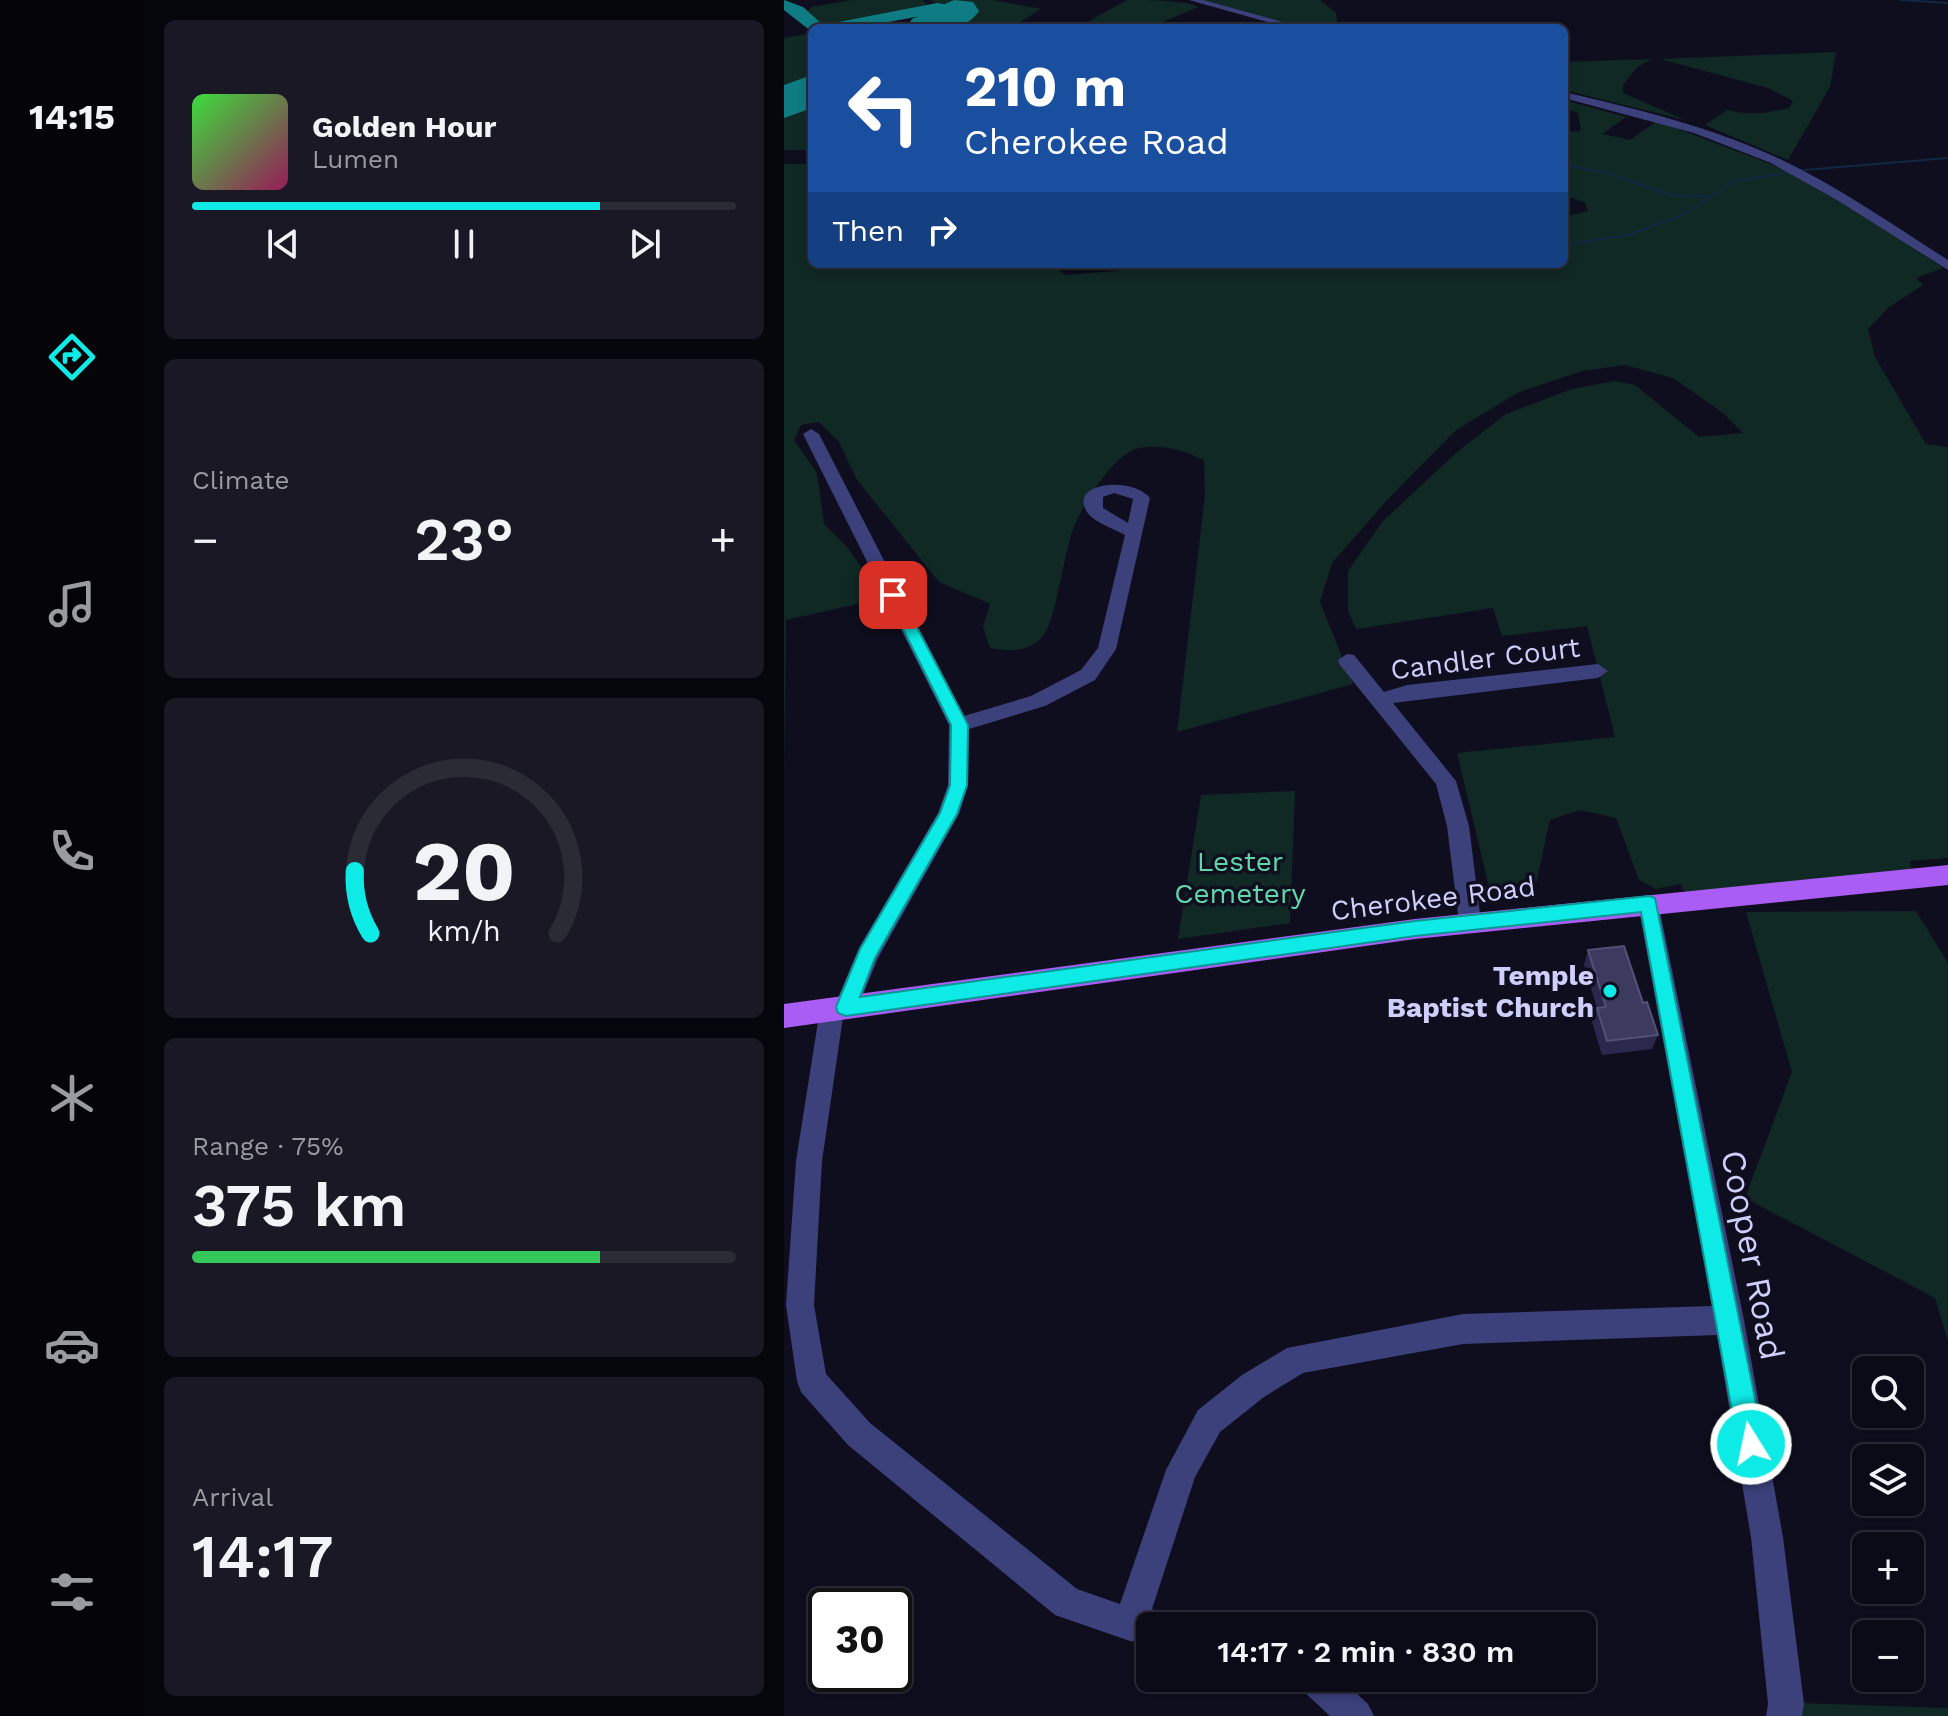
<!DOCTYPE html>
<html lang="en">
<head>
<meta charset="utf-8">
<style>
  body { margin:0; font-family:"Work Sans",sans-serif; background:#191824; color:#f1f3f6; height:100vh; display:flex; flex-direction:column; font-size:30px; white-space:nowrap }
  * { box-sizing:border-box; margin:0 }
  p { font-size:26px; color:#9a9aa1 }
  .icon { flex:none; width:44px; height:44px; fill:none; stroke:currentColor; stroke-width:2; stroke-linecap:round; stroke-linejoin:round }
  .map { position:relative; flex:1; overflow:hidden }
  .drawer { display:flex; flex-direction:column; gap:20px; padding:20px; background:#06060d; width:640px }
  .drawer>* { flex:none }
  .guide { position:absolute; left:24px; top:24px; width:760px; height:244px; border-radius:12px; box-shadow:0 4px 12px #0003,0 0 0 2px #2b2b36; background:#1a4fa0; color:#fff; overflow:hidden }
  .fabs { position:absolute; left:1068px; top:1356px; display:grid; gap:16px }
  .fabs a { display:grid; place-items:center; width:72px; height:72px; border-radius:12px; background:#0b0a17; box-shadow:0 4px 12px #0003,0 0 0 2px #2b2b36; font-size:40px }
  .speed { position:absolute; left:24px; top:1588px; display:flex; gap:16px; font-size:40px; font-weight:700; text-align:center }
  .speed>* { display:grid; place-content:center; width:104px; height:104px; border-radius:50%; background:#0b0a17; box-shadow:0 4px 12px #0003,0 0 0 2px #2b2b36; line-height:1 }
  .speed .limit { border:4px solid #111; border-radius:12px; background:#fff; color:#111 }
  .pin { position:absolute; display:grid; place-items:center; width:68px; height:68px; color:#fff; margin:-34px; border-radius:16px; box-shadow:0 4px 12px #0006 }
  .me { position:absolute; width:88px; margin:-44px; rotate:350deg; stroke-linejoin:round; filter:drop-shadow(0 0 6px #0008) }
  .turn { display:flex; align-items:center; gap:28px; height:168px; padding:0 24px; font-size:36px }
  .turn .icon { width:104px; height:104px; stroke-width:2.5 }
  .turn b { display:block; font-size:56px; line-height:68px }
  .then { display:flex; align-items:center; height:76px; padding:0 24px; background:#0003; gap:16px; font-size:30px }
  .big { font-size:60px; font-weight:600; line-height:1.1 }
  .drawer .card { flex:1; display:flex; flex-direction:column; justify-content:center; gap:12px; min-width:0; padding:0 28px; border-radius:12px; background:#191824 }
  .drawer .dial { align-items:center; gap:0 }
  .dial svg { height:208px; overflow:visible; fill:none; stroke:#2b2b36; stroke-width:7; stroke-linecap:round; text-anchor:middle }
  .dial text { fill:#f1f3f6; stroke:none }
  .song { display:flex; align-items:center; gap:24px }
  .cover { width:96px; height:96px; border-radius:12px; background:linear-gradient(135deg,hsl(120 70% 55%),hsl(330 70% 35%)) }
  .played { height:8px; border-radius:4px; background:linear-gradient(90deg,#0eeae5 75%,#2b2b36 75%) }
  .keys { display:flex; justify-content:space-around; direction:ltr }
  .heat { display:flex; justify-content:space-between; align-items:center; font-size:44px; direction:ltr }
  .charge { height:12px; border-radius:6px; background:linear-gradient(90deg,#34c759 75%,#2b2b36 0) }
  .trip { position:absolute; left:352px; top:1612px; width:460px; height:80px; border-radius:12px; background:#0b0a17; box-shadow:0 4px 12px #0003,0 0 0 2px #2b2b36; font-weight:600; line-height:80px; text-align:center }
  main { display:flex; flex:1; min-height:0 }
  .tab-bar { display:flex; flex-direction:column; width:144px; justify-content:space-around; align-items:center; background:#040409; color:#9a9aa1 }
  .tab-bar .icon { width:56px; height:56px }
  .tab-bar .active { color:#0eeae5 }
  .tab-bar b { font-size:36px; color:#f1f3f6 }
  .map>svg:first-child { display:block }
  .green { fill:#112925 }
  .lines { fill:none; stroke-linecap:round; stroke-linejoin:round }
  .stream { stroke:#102842; stroke-width:2 }
  .taxiway { fill:#0e7c82; fill-rule:evenodd }
  .runway { fill:#0e7c82; fill-rule:evenodd }
  .minor { fill:#3c417c; fill-rule:evenodd }
  .major { fill:#aa5df5; fill-rule:evenodd }
  .wall { fill:#2a284c }
  .building { fill:#3c3a5f; stroke:#535178; stroke-width:2 }
  .route { fill:#0eeae5; stroke:#099895; stroke-width:2 }
  .poi-dot { fill:#0eeae5; stroke:#0f0e1f; stroke-width:3 }
  .labels { text-anchor:middle; stroke-width:7; stroke-linejoin:round; paint-order:stroke }
  .street-label { font-size:28px; fill:#cfcffc; stroke:#0f0e1f }
  .park-label { font-size:28px; fill:#60d7ab; stroke:#0f0e1f }
  .poi-label { font-size:28px; font-weight:bold; fill:#cfcffc; stroke:#0f0e1f; text-anchor:end }
  .near-street-label { font-size:34px; fill:#cfcffc; stroke:#0f0e1f }
</style>
</head>
<body>
<main>
<nav class="tab-bar">
<b>14:15</b>
<svg class="icon active" aria-label="directions" viewBox="0 0 24 24"><path d="M12 3l9 9-9 9-9-9zM9 14v-3h6M13 9l2 2-2 2"/></svg>
<svg class="icon" aria-label="music" viewBox="0 0 24 24"><path d="M9 18V5l10-2v13"/><circle cx="6" cy="18" r="3"/><circle cx="16" cy="16" r="3"/></svg>
<svg class="icon" aria-label="phone" viewBox="0 0 24 24"><path d="M5 4h4l2 5-3 2q2 4 5 5l2-3 5 2v4C11 20 4 13 5 4z"/></svg>
<svg class="icon" aria-label="climate" viewBox="0 0 24 24"><path d="M12 3v18M4 7l16 10M4 17L20 7"/></svg>
<svg class="icon" aria-label="car" viewBox="0 0 24 24"><path d="M5 17H2v-5l4-1 3-4h7l3 4 3 1v5h-3M9 17h6M6 11h13"/><circle cx="7" cy="17" r="2"/><circle cx="17" cy="17" r="2"/></svg>
<svg class="icon" aria-label="filters" viewBox="0 0 24 24"><path d="M4 7h16M4 17h16"/><circle cx="9" cy="7" r="2"/><circle cx="15" cy="17" r="2"/></svg>
</nav>
<section class="drawer">
<div class="card">
<div class="song"><i class="cover"></i><div><b>Golden Hour</b><p>Lumen</p></div></div>
<div class="played"></div>
<div class="keys"><svg class="icon" aria-label="previous" viewBox="0 0 24 24"><path d="M18 5L8 12l10 7zM5 5v14"/></svg><svg class="icon" aria-label="pause" viewBox="0 0 24 24"><path d="M8 5v14M16 5v14"/></svg><svg class="icon" aria-label="next" viewBox="0 0 24 24"><path d="M6 5l10 7-10 7zM19 5v14"/></svg></div>
</div>
<div class="card"><p>Climate</p>
<div class="heat"><a>−</a><b class="big">23°</b><a>+</a></div>
</div>
<div class="card dial"><svg viewBox="0 0 100 80">
<path d="M14 69A42 42 0 1 1 86 69"/>
<path d="M14 69A42 42 0 0 1 8 45" stroke="#0eeae5"/>
<text x="50" y="56" font-size="32" font-weight="700">20</text>
<text x="50" y="72" font-size="11">km/h</text>
</svg></div>
<div class="card"><p>Range · 75%</p><b class="big">375 km</b><div class="charge"></div></div>
<div class="card"><p>Arrival</p><b class="big">14:17</b></div>
</section>
<div class="map">
<svg width="1164" height="1716" viewBox="0 0 1164 1716">
  <rect width="100%" height="100%" fill="#0f0e1f"/>
  <!-- green -->
  <g class="green">
    <path d="M69,0H138L143,4L133,9L45,25L33,23L22,12L28,7Z"/>
    <path d="M147,0H209L257,9L227,28H166L194,12L157,7Z"/>
    <path d="M343,0C362,0 402,0 414,7L365,28H293Z"/>
    <path d="M415,0H536L552,13L554,28C506,28 461,12 415,0Z"/>
    <path d="M28,33V81L0,96V38Z"/>
    <path d="M1052,52L1046,87L1004,160L921,125L943,110C965,116 983,113 1005,108L1009,101L984,88L876,59Z"/>
    <path d="M868,59L852,68L839,85V93L901,120L780,90V62Z"/>
    <path d="M780,100L842,117L818,134L846,140L873,121L1000,169L1051,195L1159,268L1132,278L1139,285L1105,307L1084,329L1091,357L1142,444L1164,447V858L1126,861L1128,872L901,892L896,884L872,889L855,880L832,818L796,810L766,820L750,893L728,900L705,887L673,753L831,737L803,626L718,636L709,608L572,629L564,611V571L599,521L672,453L722,414L788,389L831,381L851,385L915,437L959,433L939,413L889,378L841,365L798,371L735,392L672,430L604,499L548,563L536,602L569,684L393,732L421,495L420,460C399,450 379,444 355,448C329,453 296,509 288,532C280,555 272,616 261,633C249,652 226,652 206,648L199,627L206,604L155,582L73,480L55,442L35,422L17,425L10,440L33,473L40,524L63,547L99,598L2,620L0,776V164H28V264H272L270,267L281,275L334,271L351,264H780V217L804,211L801,202L780,196V132L797,131L794,113L780,108Z"/>
    <path d="M13,106H28V150H0V113Z"/>
    <path d="M511,791L506,923L394,939L417,795Z"/>
    <path d="M1132,911L1164,963V1341L1151,1298L961,1198L1008,1072L962,912Z"/>
    <path d="M1017,1703L1164,1708V1716H1017Z"/>
  </g>
  <g class="lines">
    <!-- stream -->
    <g class="stream">
      <path d="M1117,0L1164,3"/>
      <path d="M780,165L820,172L887,195L925,196"/>
      <path d="M1020,170L1164,158"/>
      <path d="M780,245L844,235L896,216L952,181L1007,172"/>
    </g>
    <!-- taxiway -->
    <g class="taxiway">
      <path d="M0,0L19,7L39,25L153,3L181,8L183,11L175,16L153,13L72,28H28V32L0,10Z"/>
      <rect x="0" y="97" width="28" height="12"/>
    </g>
    <!-- runway -->
    <g class="runway">
      <path d="M170,0L189,2L195,11C179,35 148,28 122,28L128,19Z"/>
      <path d="M28,75V108L0,118V85Z"/>
    </g>
    <!-- minor -->
    <g class="minor">
      <path d="M405,0H419L521,28H505Z"/>
      <path d="M780,92C853,109 928,127 996,159C1055,187 1109,225 1164,260V270L1053,200L987,163L910,133L780,98Z"/>
      <path d="M27,429L35,434L180,716L247,696L297,670L314,648L341,535C331,529 309,522 303,512C284,482 348,476 366,498L332,649L311,680L261,706L185,729L184,785L175,814L94,958L71,1014L59,1017L38,1161L30,1305L42,1374L86,1423L293,1589L336,1604L382,1470L414,1410L458,1375L503,1348L679,1314L928,1306L854,904L857,897L865,895L873,897L960,1320L999,1537L1020,1704L1018,1716H982L984,1704L967,1537L933,1335L679,1344L519,1373L480,1397L436,1432L411,1477L368,1609L379,1614L384,1626H366V1643L346,1641L271,1615L64,1445L17,1392L13,1381L2,1305L12,1161L36,1009L39,1002L53,1000L75,948L154,813L164,785L165,725L19,434ZM330,493L349,499L344,523L319,508V497Z"/>
      <path d="M563,654L570,655L600,692L623,685L814,664L824,671L814,678L609,703L672,781L685,826L697,922L694,929L686,931L678,929L675,922L663,826L652,784L556,665L554,660Z"/>
      <path d="M513,1678H556L584,1704L590,1716H546L518,1690Z"/>
    </g>
    <!-- major -->
    <path class="major" d="M1164,865V885L631,939L0,1028V1004L631,919Z"/>
  </g>
  <!-- wall -->
  <path class="wall" d="M804,950L859,1003L874,1035L868,1049L818,1055L808,1022L813,1008L800,965Z"/>
  <!-- building -->
  <path class="building" d="M840,946L859,1003L863,1002L874,1035L823,1041L813,1008L822,1007L804,950Z"/>
  <!-- route -->
  <path class="route" d="M109,591L116,595L184,725L183,785L173,814L91,958L76,997L631,921L865,896L871,898L980,1444L976,1453L967,1457L958,1453L954,1444L857,912L631,936L62,1016L54,1013L52,1007L76,949L156,813L166,785L167,725L102,595Z"/>
  <!-- markers -->
  <circle class="poi-dot" cx="826" cy="991" r="8"/>
  <g class="labels">
    <!-- street labels -->
    <g class="street-label">
      <text transform="translate(701 658) rotate(-7)" y="10">Candler Court</text>
      <text transform="translate(649 898) rotate(-7)" y="10">Cherokee Road</text>
    </g>
    <!-- park labels -->
    <g class="park-label">
      <text x="456" y="871">Lester<tspan x="456" dy="32">Cemetery</tspan></text>
    </g>
    <!-- poi labels -->
    <g class="poi-label">
      <text x="810" y="985">Temple<tspan x="810" dy="32">Baptist Church</tspan></text>
    </g>
    <!-- near-street labels -->
    <g class="near-street-label">
      <text transform="translate(969 1255) rotate(79)" y="12">Cooper Road</text>
    </g>
  </g>
</svg>
<div class="fabs">
<a><svg class="icon" aria-label="search" viewBox="0 0 24 24"><circle cx="10" cy="10" r="6"/><path d="M15 15l6 6"/></svg></a>
<a><svg class="icon" aria-label="layers" viewBox="0 0 24 24"><path d="M12 4l9 5-9 5-9-5zM3 14l9 5 9-5"/></svg></a>
<a>+</a>
<a>−</a>
</div>
<div class="speed"><div class="limit">30</div></div>
<div class="pin" style="left:109px;top:595px;background:#d93025"><svg class="icon" aria-label="arrive" viewBox="0 0 24 24"><path d="M6 21V4h12l-3 4 3 4H6"/></svg></div>
<svg class="me" style="left:967px;top:1444px" viewBox="-20 -20 40 40"><circle r="17" fill="#0eeae5" stroke="#fff" stroke-width="3"/><path d="M0-11L8 9 0 5-8 9z" fill="#fff"/></svg>
<div class="trip">14:17 · 2 min · 830 m</div>
<div class="guide">
<div class="turn"><svg class="icon" aria-label="left" viewBox="0 0 24 24"><path d="M17 20v-9H6M10 6l-5 5 5 5"/></svg><div><b>210 m</b>Cherokee Road</div></div>
<div class="then">Then<svg class="icon" aria-label="right" viewBox="0 0 24 24"><path d="M7 20v-9h11M14 6l5 5-5 5"/></svg></div>
</div>
</div>
</main>
</body>
</html>
